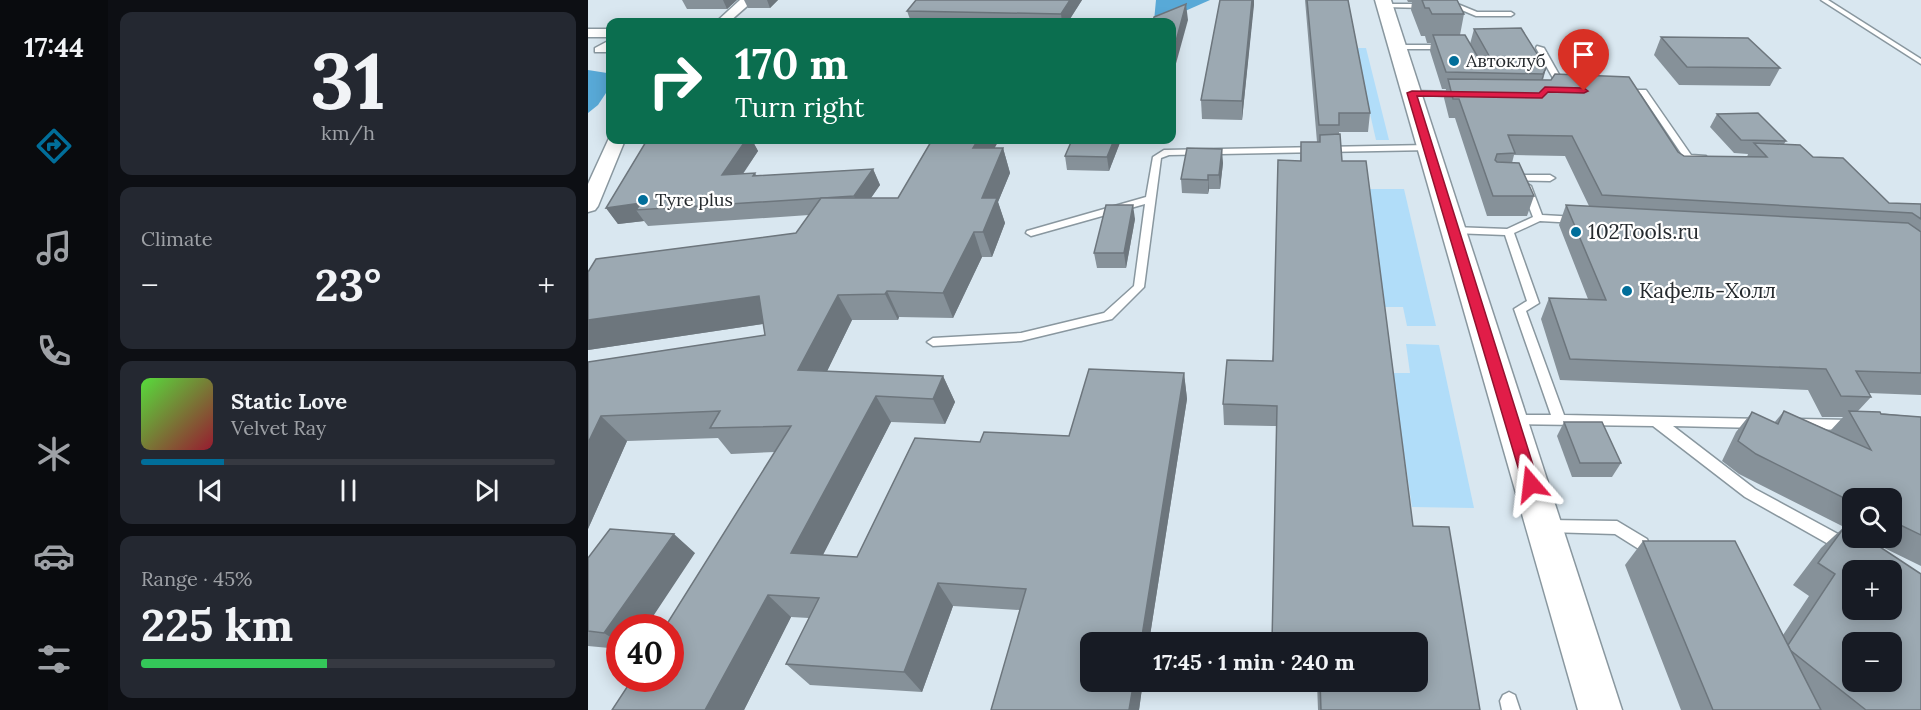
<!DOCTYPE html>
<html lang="en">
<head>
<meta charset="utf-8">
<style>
  body { margin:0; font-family:Lora,serif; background:#242831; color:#f1f3f6; height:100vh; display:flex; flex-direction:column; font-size:22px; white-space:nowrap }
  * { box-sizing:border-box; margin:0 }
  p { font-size:20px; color:#9ea1a6 }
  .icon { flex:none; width:33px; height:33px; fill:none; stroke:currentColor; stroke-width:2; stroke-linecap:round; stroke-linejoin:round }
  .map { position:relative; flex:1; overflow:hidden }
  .drawer { display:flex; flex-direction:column; gap:12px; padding:12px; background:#0d0f14; width:480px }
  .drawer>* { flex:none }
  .top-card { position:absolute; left:18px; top:18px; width:570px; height:126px; border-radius:12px; box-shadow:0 3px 15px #0003; background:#0b6e4f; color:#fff; overflow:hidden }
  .fabs { position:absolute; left:1254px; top:488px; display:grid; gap:12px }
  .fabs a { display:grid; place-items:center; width:60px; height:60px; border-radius:12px; background:#171b24; box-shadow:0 3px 15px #0003; font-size:30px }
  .speed { position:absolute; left:18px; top:614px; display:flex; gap:12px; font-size:30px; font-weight:700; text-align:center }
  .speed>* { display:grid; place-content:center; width:78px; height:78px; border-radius:50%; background:#171b24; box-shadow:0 3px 15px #0003; line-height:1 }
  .speed .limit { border:9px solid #d22; background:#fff; color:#111 }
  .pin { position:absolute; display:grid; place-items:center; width:51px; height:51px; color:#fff; margin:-62px -26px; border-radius:50% 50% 50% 0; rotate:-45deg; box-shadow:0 0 6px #0007 }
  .pin .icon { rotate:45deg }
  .me { position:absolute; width:66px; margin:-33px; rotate:343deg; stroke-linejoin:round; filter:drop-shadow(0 0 4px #0008) }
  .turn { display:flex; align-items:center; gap:21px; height:126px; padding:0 30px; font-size:27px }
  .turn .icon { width:78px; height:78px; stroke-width:2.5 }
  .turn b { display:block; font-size:42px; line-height:51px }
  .big { font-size:45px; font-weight:800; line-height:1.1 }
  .drawer .widget { flex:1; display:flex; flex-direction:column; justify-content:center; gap:9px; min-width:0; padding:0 21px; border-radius:12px; background:#242831 }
  .drawer .dial { align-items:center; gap:0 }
  .dial b { font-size:78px; line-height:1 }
  .song { display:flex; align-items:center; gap:18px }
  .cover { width:72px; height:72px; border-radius:9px; background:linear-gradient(135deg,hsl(110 70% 55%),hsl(350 70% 35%)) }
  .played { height:6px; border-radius:3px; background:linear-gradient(90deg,#016e9a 20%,#363941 20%) }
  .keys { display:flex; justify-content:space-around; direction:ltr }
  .heat { display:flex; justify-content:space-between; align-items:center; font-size:33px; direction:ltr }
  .charge { height:9px; border-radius:4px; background:linear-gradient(90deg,#34c759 45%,#363941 0) }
  .trip { position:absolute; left:492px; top:632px; width:348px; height:60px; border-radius:12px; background:#171b24; box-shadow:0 3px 15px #0003; font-weight:800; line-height:60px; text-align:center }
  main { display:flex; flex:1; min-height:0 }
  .tabs { display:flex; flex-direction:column; width:108px; justify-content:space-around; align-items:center; background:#090b0e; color:#9ea1a6 }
  .tabs .icon { width:42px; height:42px }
  .tabs .selected { color:#016e9a }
  .tabs b { font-size:27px; color:#f1f3f6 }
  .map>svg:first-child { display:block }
  .green { fill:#b1ddf9 }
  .forest { fill:#58a9d7 }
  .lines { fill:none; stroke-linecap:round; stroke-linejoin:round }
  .service-casing { stroke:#89979f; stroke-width:3 }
  .minor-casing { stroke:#89979f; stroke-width:3 }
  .tertiary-casing { stroke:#89979f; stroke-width:3 }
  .service { fill:#fff; fill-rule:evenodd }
  .minor { fill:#fff; fill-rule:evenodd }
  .tertiary { fill:#fff; fill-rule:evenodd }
  .wall { fill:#869199; fill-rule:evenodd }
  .shaded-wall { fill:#6d767d }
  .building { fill:#9ca9b2; stroke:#6d767d; stroke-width:1.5; fill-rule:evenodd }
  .route { fill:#e11d48; stroke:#92132f; stroke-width:1.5 }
  .poi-dot { fill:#016e9a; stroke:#fff; stroke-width:2 }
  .labels { text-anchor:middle; stroke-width:4.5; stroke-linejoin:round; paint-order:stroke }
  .far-poi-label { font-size:18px; fill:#252a2e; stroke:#fff; text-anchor:start }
  .poi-label { font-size:21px; fill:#252a2e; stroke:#fff; text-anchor:start }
</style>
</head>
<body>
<main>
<nav class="tabs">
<b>17:44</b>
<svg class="icon selected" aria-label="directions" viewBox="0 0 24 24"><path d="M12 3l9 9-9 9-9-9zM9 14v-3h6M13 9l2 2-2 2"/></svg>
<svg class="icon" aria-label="music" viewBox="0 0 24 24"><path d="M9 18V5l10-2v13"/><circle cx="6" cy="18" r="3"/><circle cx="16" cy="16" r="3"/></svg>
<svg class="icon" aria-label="phone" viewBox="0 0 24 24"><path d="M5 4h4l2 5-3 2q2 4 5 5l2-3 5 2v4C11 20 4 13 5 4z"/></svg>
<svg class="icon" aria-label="climate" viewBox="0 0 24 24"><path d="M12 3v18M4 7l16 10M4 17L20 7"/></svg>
<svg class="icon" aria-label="car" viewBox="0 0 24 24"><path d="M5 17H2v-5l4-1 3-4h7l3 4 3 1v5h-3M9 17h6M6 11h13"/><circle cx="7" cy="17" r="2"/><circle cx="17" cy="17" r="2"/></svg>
<svg class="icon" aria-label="filters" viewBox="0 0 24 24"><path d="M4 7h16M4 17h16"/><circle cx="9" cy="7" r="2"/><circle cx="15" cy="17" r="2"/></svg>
</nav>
<section class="drawer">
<div class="widget dial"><b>31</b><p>km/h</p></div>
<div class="widget"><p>Climate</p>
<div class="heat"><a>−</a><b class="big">23°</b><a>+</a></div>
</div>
<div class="widget">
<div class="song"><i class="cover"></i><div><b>Static Love</b><p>Velvet Ray</p></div></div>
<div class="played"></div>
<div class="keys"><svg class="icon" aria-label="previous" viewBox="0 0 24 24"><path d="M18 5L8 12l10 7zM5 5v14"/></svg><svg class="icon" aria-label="pause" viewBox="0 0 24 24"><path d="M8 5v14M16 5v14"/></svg><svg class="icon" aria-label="next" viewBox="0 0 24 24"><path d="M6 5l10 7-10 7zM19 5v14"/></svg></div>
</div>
<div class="widget"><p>Range · 45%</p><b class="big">225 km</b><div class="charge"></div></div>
</section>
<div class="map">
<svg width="1333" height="710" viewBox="0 0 1333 710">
  <rect width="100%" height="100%" fill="#d9e7f0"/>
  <!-- green -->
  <g class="green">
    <path d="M767,48H778L801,140H788Z"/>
    <path d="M777,189H816L848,326H819L815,307H796Z"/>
    <path d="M818,344L851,345L886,508L824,507L804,373H822Z"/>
  </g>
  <!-- forest -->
  <g class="forest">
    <path d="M568,0H622L579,19L566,21Z"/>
    <path d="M0,70L19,73L22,87L10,105L0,113Z"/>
  </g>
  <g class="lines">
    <defs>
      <g id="service">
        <path d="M1233,0H1240L1333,59V64Z"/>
        <path d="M797,4H838L841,6L838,8L795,7V5Z"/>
        <path d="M859,4L872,5L889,12H923L926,14L923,16H888L869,8L857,7V5Z"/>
        <path d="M22,40V45L18,48H22V52H7V48Z"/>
        <path d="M807,45H857L861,47L857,49H807Z"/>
        <path d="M949,46L956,48L978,87L977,89L970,87L948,48Z"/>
        <path d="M1031,90H1058L1103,155L1118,156V160L1097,159L1053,94H1031Z"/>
        <path d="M821,91L873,92L877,94L873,96L824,95L820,93Z"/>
        <path d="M840,145L843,146V150L581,155L573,158L556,287L524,319L433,341L345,346L339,342L345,338L433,333L516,313L546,286L557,204L443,236L438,233L439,231L558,197L565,157L576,150Z"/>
        <path d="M923,175H962L967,178L962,181L920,180V176Z"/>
        <path d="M938,183L943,186L954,215L989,217L994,220L989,223L952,221L926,233L951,303L938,311L976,415L1176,419L1178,423L1176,427L1171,428L1085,426L1167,489L1261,540L1264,545L1261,550L1256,552L1251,550L1157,497L1065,426L919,424L917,420L919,416L924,415H963L926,309L939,301L917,235L865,233L860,230L865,227L919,229L945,217L933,186Z"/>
        <path d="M1210,419L1264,420L1269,421L1271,425L1269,429L1264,430L1210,429L1205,428L1203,424L1205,420Z"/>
        <path d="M960,520L1029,521L1059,539L1061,544L1059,549L1054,551L1027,534L960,532L955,531L953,526L955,521Z"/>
        <path d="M921,692L927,695L932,710H914L912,701L915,695Z"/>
      </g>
      <g id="minor">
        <path d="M152,0H166L141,22H128Z"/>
        <rect x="0" y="29" width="22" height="8"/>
        <path d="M22,136V140H37L10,206L7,210L0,212V184Z"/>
      </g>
      <path id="tertiary" d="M787,0H803L1034,710H990Z"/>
    </defs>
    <!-- service casing -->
    <use href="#service" class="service-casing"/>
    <!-- minor casing -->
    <use href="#minor" class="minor-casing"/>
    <!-- tertiary casing -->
    <use href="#tertiary" class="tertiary-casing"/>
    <!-- service -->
    <use href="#service" class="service"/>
    <!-- minor -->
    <use href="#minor" class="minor"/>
    <!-- tertiary -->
    <use href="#tertiary" class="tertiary"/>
  </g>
  <!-- wall -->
  <g class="wall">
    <path d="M94,0H149L139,9H99Z"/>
    <path d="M156,0H190L182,8H160Z"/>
    <path d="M328,0H494L480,22H323L319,11Z"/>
    <path d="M632,0H666L654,120L614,119L613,100Z"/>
    <path d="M717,0H760L782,113L780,132H751L754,161L825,526L892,710H730L729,683L687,681H830L688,426L636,425L635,404L684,361L712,161L713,142H729Z"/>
    <path d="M819,0H869L876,14L872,35L882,44L886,29L958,68L955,80L1090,152L1096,156L1159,157L1160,154L1146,153L1122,127L1129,114L1198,141L1196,144L1225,157L1301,203L1333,204V395L1281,393L1283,397L1270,411L1333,417V566L1282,541L1333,710H1093L1037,565L1055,541L1195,635L1221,596L1205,585L1233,548L1256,527L1151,474L1134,461L1148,432L1164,412L1186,423L1196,411L1242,431L1255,417H1234L1220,390L972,380L953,319L961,298L1000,299L971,225L978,205L1001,206L977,156L926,155L924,163L946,196L939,216H899L867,118H861L856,98L858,89H854L842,51L843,43H839L837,36H833L823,10L824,2H820ZM1264,498H1304V537H1264Z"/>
    <path d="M1073,37L1192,68L1182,86L1091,85L1066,55Z"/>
    <path d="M59,140H164L170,151L155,174L167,173L169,176L285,169L292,185L283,198H310L344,140H411L406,148H415L422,173L410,202L417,223L404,257H394L365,318L311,317L310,320H264L239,371L355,376L367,402L357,424L303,422L235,555L269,557L327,438L392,442L396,432L481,436L501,369L596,373L599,399L561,642H502V681H555L551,710H403L432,610L365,606L334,692L222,685L198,664L221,618L203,617L156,710H24L45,678H82V627H77L187,452L143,454L130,438L39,441L0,529V362L177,335L175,324L0,350V272L8,259L208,233L221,215L60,226L56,221L30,224L18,208Z"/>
    <path d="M533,140L521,171L479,170L477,156Z"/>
    <path d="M635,163L632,189H621L620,194L594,193L593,179Z"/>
    <path d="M547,219L538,268H509L506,253Z"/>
    <path d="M976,422L1033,463L1024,477H984L969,436Z"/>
    <path d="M107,553L32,627V649L0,646V558Z"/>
  </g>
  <!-- shaded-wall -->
  <g class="shaded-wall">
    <path d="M135,0H149L139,9Z"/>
    <path d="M179,0H190L182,8Z"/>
    <path d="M482,0H494L480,22H474L473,14Z"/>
    <path d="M664,0H666V5L654,120V101Z"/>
    <path d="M598,4L600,20L584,78V56Z"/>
    <path d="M958,68L953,85L950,91L955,74Z"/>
    <path d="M158,140H164L170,151L143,191L134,175Z"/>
    <path d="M390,140H411L393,173L385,148Z"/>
    <path d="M526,140H533L521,171L519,157Z"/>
    <path d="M415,148L422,173L410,202L417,223L404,257L395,232L394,198Z"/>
    <path d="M634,149L635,163L632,189L631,175Z"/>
    <path d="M285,169L292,185L273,212L266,196Z"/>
    <path d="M620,175L621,189L620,194Z"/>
    <path d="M53,203L48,210L56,221L30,224L18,208Z"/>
    <path d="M545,205L547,219L538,268L536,253Z"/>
    <path d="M386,232L394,257L365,318L355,293Z"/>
    <path d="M299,291L311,317L310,320L297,294Z"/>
    <path d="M250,295L264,320L227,396L210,370Z"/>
    <path d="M171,296L188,322L0,350V320Z"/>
    <path d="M596,373L599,399L561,642H553Z"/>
    <path d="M355,376L367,402L357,424L345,399Z"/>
    <path d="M288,396L303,422L224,576L203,553Z"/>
    <path d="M13,416L39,441L0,529V443Z"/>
    <path d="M86,534L107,553L58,627H32V643L16,633Z"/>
    <path d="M350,583L365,606L334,692L316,672Z"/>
    <path d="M180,595L203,617L156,710H117Z"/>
    <path d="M546,681H555L551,710H541Z"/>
  </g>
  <!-- building -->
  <g class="building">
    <path d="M328,0H482L473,14L319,11Z"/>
    <path d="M632,0H664L654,101L613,100Z"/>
    <path d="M719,0H760L782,113H751V125H731Z"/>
    <path d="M834,0H869L876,14H844L841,8H837Z"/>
    <path d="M598,4L584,56V22H565L566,17Z"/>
    <path d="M933,28L958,68L955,74L858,72L845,35H877L895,66L903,64L904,61L886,29Z"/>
    <path d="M1073,37L1160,38L1192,68L1099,67Z"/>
    <path d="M967,74L1041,77L1090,152L1096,156L1179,157L1166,143L1212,145L1225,157L1255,158L1301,203L1333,204V219L1324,213L1014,195L984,136L920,135L927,153L909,154L907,160L909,162L931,163L946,196H905L871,99H865L860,79L963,80Z"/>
    <path d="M1170,113L1198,141L1153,140L1129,114Z"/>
    <path d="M752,134L754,161H778L825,526L861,527L892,710H733L732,681H830V642H684L689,406L635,404L639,360L685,361L690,160L713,161V142H732V135Z"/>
    <path d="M59,140H158L134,175L167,173L165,176L285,169L266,196L48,210L53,203L18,208Z"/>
    <path d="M344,140H390L385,148H415L394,198H409L395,232H386L355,293L299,291L297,294L250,295L210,370L355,376L345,399L288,396L203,553L269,557L327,438L392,442L396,432L481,436L501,369L596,373L553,642H502V681H546L541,710H403L438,589L350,583L316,672L198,664L231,598L180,595L117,710H24L45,678H82V627H77L203,426L122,428L132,411L13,416L0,443V362L177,335L171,296L0,320V272L8,259L208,233L233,198H310Z"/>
    <path d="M484,140H526L519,157L477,156Z"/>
    <path d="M599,148L634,149L631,175H620V180L593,179Z"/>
    <path d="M518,205H545L536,253H506Z"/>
    <path d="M978,205L1320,223L1333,232V373L1268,371L1283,397L1253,396L1238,369L982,359L961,298L1018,300Z"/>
    <path d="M1196,411L1283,450L1261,411L1292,412L1293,414L1333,417V535L1304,521V498H1264V502L1168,454L1150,441L1164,412L1190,424Z"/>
    <path d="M976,422H1014L1033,463H992Z"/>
    <path d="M1258,525L1264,529V537H1277L1333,574V710H1278L1202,650L1200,645L1247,574L1230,563ZM1264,570H1304V609H1264ZM1264,642H1304V681H1264Z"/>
    <path d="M22,529L86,534L16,633L0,631V558Z"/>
    <path d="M1055,541H1147L1233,710H1125Z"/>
  </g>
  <!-- route -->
  <path class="route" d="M957,87L996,88L1000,91L996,93L960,92L954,98L829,96L951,484L948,488L943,490L937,488L935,484L819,93L824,91L951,93Z"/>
  <!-- markers -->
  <g class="poi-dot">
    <circle cx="866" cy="61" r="6"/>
    <circle cx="55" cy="200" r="6"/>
    <circle cx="988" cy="232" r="6"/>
    <circle cx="1039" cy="291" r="6"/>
  </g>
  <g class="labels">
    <!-- far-poi labels -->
    <g class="far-poi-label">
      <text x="878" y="67">Автоклуб</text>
      <text x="67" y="206">Tyre plus</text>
    </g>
    <!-- poi labels -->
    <g class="poi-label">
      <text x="1000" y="239">102Tools.ru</text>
      <text x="1051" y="298">Кафель-Холл</text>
    </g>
  </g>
</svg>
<div class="fabs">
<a><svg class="icon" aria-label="search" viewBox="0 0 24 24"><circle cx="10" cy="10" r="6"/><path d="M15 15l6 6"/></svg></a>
<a>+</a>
<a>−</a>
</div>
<div class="speed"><div class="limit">40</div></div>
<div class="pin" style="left:996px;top:91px;background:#d93025"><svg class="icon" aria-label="arrive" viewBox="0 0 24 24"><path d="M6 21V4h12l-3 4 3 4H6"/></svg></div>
<svg class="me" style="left:943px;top:484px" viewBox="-20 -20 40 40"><path d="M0-17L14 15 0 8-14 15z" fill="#e11d48" stroke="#fff" stroke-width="4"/></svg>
<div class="trip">17:45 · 1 min · 240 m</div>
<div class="top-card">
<div class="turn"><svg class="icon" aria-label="right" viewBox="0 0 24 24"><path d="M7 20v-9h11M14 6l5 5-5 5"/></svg><div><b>170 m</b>Turn right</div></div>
</div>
</div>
</main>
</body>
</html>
